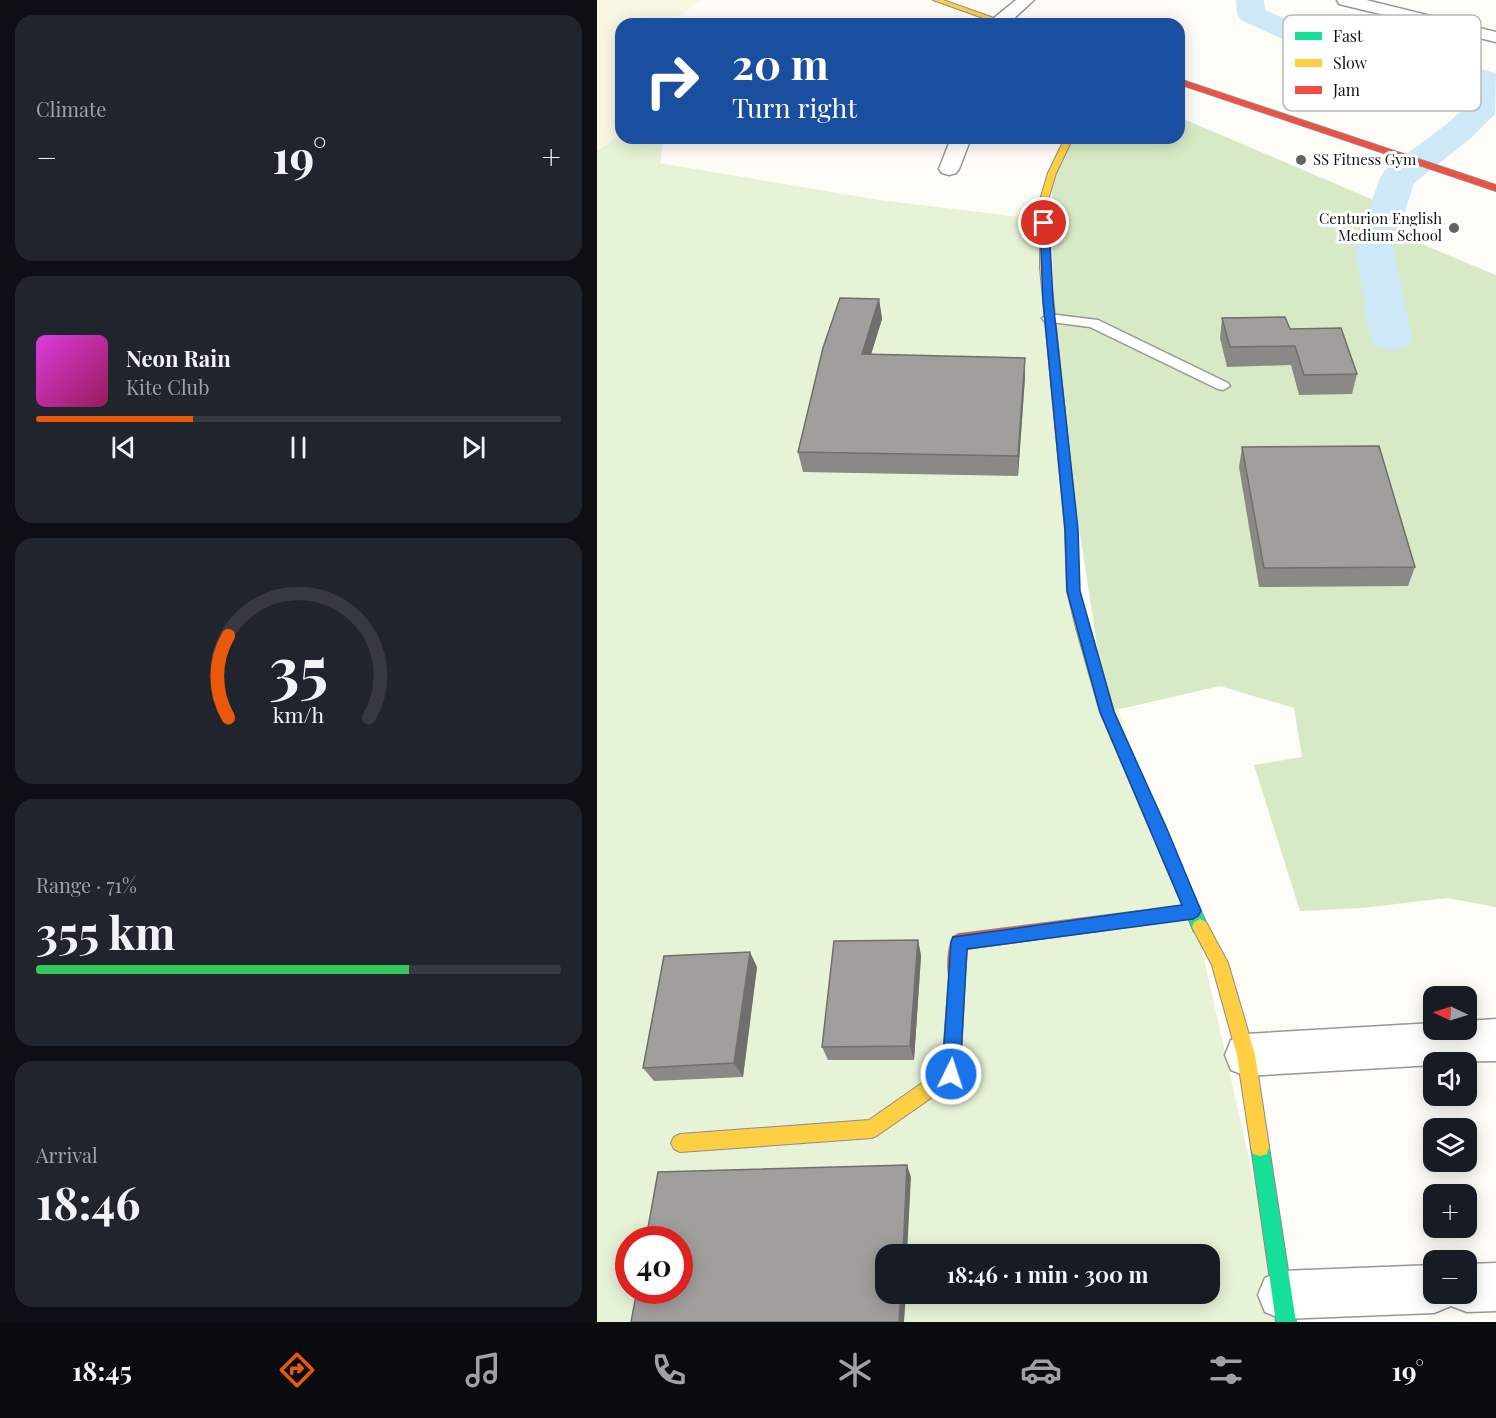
<!DOCTYPE html>
<html lang="en">
<head>
<meta charset="utf-8">
<style>
  body { margin:0; font-family:"Playfair Display",serif; background:#20242c; color:#f1f3f6; height:100vh; display:flex; flex-direction:column; font-size:22px; white-space:nowrap }
  * { box-sizing:border-box; margin:0 }
  p { font-size:20px; color:#9ea1a6 }
  .icon { flex:none; width:33px; height:33px; fill:none; stroke:currentColor; stroke-width:2; stroke-linecap:round; stroke-linejoin:round }
  .map { position:relative; flex:1; overflow:hidden }
  .panel { display:flex; flex-direction:column; gap:15px; padding:15px; background:#0d0f14; width:597px }
  .panel>* { flex:none }
  .banner { position:absolute; left:18px; top:18px; width:570px; height:126px; border-radius:18px; box-shadow:0 3px 15px #0003; background:#1a4fa0; color:#fff; overflow:hidden }
  .needle { width:39px; rotate:274deg }
  .fabs { position:absolute; left:826px; top:986px; display:grid; gap:12px }
  .fabs a { display:grid; place-items:center; width:54px; height:54px; border-radius:12px; background:#171b24; box-shadow:0 3px 15px #0003; font-size:30px }
  .speed { position:absolute; left:18px; top:1226px; display:flex; gap:12px; font-size:30px; font-weight:700; text-align:center }
  .speed>* { display:grid; place-content:center; width:78px; height:78px; border-radius:50%; background:#171b24; box-shadow:0 3px 15px #0003; line-height:1 }
  .speed .limit { border:9px solid #d22; background:#fff; color:#111 }
  .pin { position:absolute; display:grid; place-items:center; width:51px; height:51px; color:#fff; margin:-26px; border:3px solid #fff; border-radius:50%; box-shadow:0 2px 6px #0007 }
  .me { position:absolute; width:66px; margin:-33px; rotate:4deg; stroke-linejoin:round; filter:drop-shadow(0 0 4px #0008) }
  .turn { display:flex; align-items:center; gap:21px; height:126px; padding:0 18px; font-size:27px }
  .turn .icon { width:78px; height:78px; stroke-width:2.5 }
  .turn b { display:block; font-size:42px; line-height:51px }
  .big { font-size:45px; font-weight:700; line-height:1.1 }
  .panel .card { flex:1; display:flex; flex-direction:column; justify-content:center; gap:9px; min-width:0; padding:0 21px; border-radius:18px; background:#20242c }
  .panel .dial { align-items:center; gap:0 }
  .dial svg { height:156px; overflow:visible; fill:none; stroke:#363941; stroke-width:7; stroke-linecap:round; text-anchor:middle }
  .dial text { fill:#f1f3f6; stroke:none }
  .song { display:flex; align-items:center; gap:18px }
  .cover { width:72px; height:72px; border-radius:9px; background:linear-gradient(135deg,hsl(300 70% 55%),hsl(330 70% 35%)) }
  .played { height:6px; border-radius:3px; background:linear-gradient(90deg,#ea580c 30%,#363941 30%) }
  .keys { display:flex; justify-content:space-around; direction:ltr }
  .heat { display:flex; justify-content:space-between; align-items:center; font-size:33px; direction:ltr }
  .charge { height:9px; border-radius:4px; background:linear-gradient(90deg,#34c759 71%,#363941 0) }
  .trip { position:absolute; left:278px; top:1244px; width:345px; height:60px; border-radius:18px; background:#171b24; box-shadow:0 3px 15px #0003; font-weight:700; line-height:60px; text-align:center }
  .tab-bar { display:flex; height:96px; justify-content:space-around; align-items:center; background:#090b0e; color:#9ea1a6 }
  .tab-bar .icon { width:42px; height:42px }
  .tab-bar .on { color:#ea580c }
  .tab-bar b { font-size:27px; color:#f1f3f6 }
  main { display:flex; flex:1; min-height:0 }
  .map>svg:first-child { display:block }
  .farmland { fill:#f9f7e4 }
  .green { fill:#e7f3d7; fill-rule:evenodd }
  .forest { fill:#d8eac5 }
  .lines { fill:none; stroke-linecap:round; stroke-linejoin:round }
  .river { fill:#cde8f7; fill-rule:evenodd }
  .lane-casing { stroke:#979795; stroke-width:3 }
  .street-casing { stroke:#979795; stroke-width:3 }
  .fast-casing { stroke:#8e8d8b; stroke-width:2 }
  .slow-casing { stroke:#8e8d8b; stroke-width:2 }
  .jam-casing { stroke:#8e8d8b; stroke-width:2 }
  .lane { fill:#fffffe; fill-rule:evenodd }
  .street { fill:#fffffe; fill-rule:evenodd }
  .fast { fill:#16e098; fill-rule:evenodd }
  .slow { fill:#ffcf43; fill-rule:evenodd }
  .jam { fill:#f24e42; fill-rule:evenodd }
  .wall { fill:#8a8986 }
  .shaded-wall { fill:#716f6d }
  .building { fill:#a19f9c; stroke:#716f6d; stroke-width:1.5 }
  .route { fill:#1a73e8; stroke:#114b97; stroke-width:1.5 }
  .poi-dot { fill:#646362; stroke:#fff; stroke-width:2 }
  .labels { text-anchor:middle; stroke-width:6; stroke-linejoin:round; paint-order:stroke }
  .far-poi-label { font-size:15px; fill:#111; stroke:#fff; text-anchor:start }
  .key { fill:#fff; stroke:#b8b8b8; stroke-width:1.5 }
  .key-label { font-size:16px; fill:#111 }
</style>
</head>
<body>
<main>
<section class="panel">
<div class="card"><p>Climate</p>
<div class="heat"><a>−</a><b class="big">19°</b><a>+</a></div>
</div>
<div class="card">
<div class="song"><i class="cover"></i><div><b>Neon Rain</b><p>Kite Club</p></div></div>
<div class="played"></div>
<div class="keys"><svg class="icon" aria-label="previous" viewBox="0 0 24 24"><path d="M18 5L8 12l10 7zM5 5v14"/></svg><svg class="icon" aria-label="pause" viewBox="0 0 24 24"><path d="M8 5v14M16 5v14"/></svg><svg class="icon" aria-label="next" viewBox="0 0 24 24"><path d="M6 5l10 7-10 7zM19 5v14"/></svg></div>
</div>
<div class="card dial"><svg viewBox="0 0 100 80">
<path d="M14 69A42 42 0 1 1 86 69"/>
<path d="M14 69A42 42 0 0 1 14 27" stroke="#ea580c"/>
<text x="50" y="56" font-size="32" font-weight="700">35</text>
<text x="50" y="72" font-size="11">km/h</text>
</svg></div>
<div class="card"><p>Range · 71%</p><b class="big">355 km</b><div class="charge"></div></div>
<div class="card"><p>Arrival</p><b class="big">18:46</b></div>
</section>
<div class="map">
<svg width="899" height="1322" viewBox="0 0 899 1322">
  <rect width="100%" height="100%" fill="#fdfcf7"/>
  <!-- farmland -->
  <path class="farmland" d="M0,0H103L78,20L69,24H24V135L0,151Z"/>
  <!-- green -->
  <path class="green" d="M24,135V138H67L63,163L282,200L439,219L476,591L596,911L689,1322H0V151ZM32,1239H82V1290H32ZM288,1254H612V1293H288Z"/>
  <!-- forest -->
  <path class="forest" d="M582,117L779,201L827,245L899,275V907L850,898L765,908L703,911L657,765L705,757L697,708L623,686L510,712L456,355L455,173L473,138H582Z"/>
  <g class="lines">
    <!-- river -->
    <path class="river" d="M639,0H667L668,10L720,33L825,53L899,73L898,114L874,138L817,183L796,248L815,338L809,347L794,351L779,347L773,338L758,248L783,178L788,170L850,124L870,105L872,85L820,70L701,46L644,20L640,14Z"/>
    <defs>
      <path id="lane" d="M452,314L501,320L631,383L633,386L626,390L621,389L493,327L447,321L445,318Z"/>
      <g id="street">
        <path d="M419,0H437L411,24H396L397,18Z"/>
        <path d="M740,0H769L899,32V42L742,4Z"/>
        <path d="M354,138H374L362,169L359,173L352,175L345,173L342,169Z"/>
        <path d="M899,1019V1061L837,1062V1065L649,1076L634,1070L628,1055L634,1040L649,1034L837,1023V1029H870V1021Z"/>
        <path d="M899,1263V1311L870,1312L854,1306L837,1313L685,1319L668,1312L661,1295L668,1278L685,1271L837,1265V1293H870V1264Z"/>
      </g>
      <g id="fast">
        <path d="M486,623L493,628L517,712L611,927L609,932L603,935L597,932L503,712L479,628Z"/>
        <path d="M663,1138L670,1140L672,1147L699,1322H679L654,1147L656,1140Z"/>
      </g>
      <g id="slow">
        <path d="M336,0H346L414,24H403Z"/>
        <path d="M468,138H476L459,173L451,200L453,268L480,529L482,591L493,628L486,633L479,628L470,591L468,529L443,268V200L451,173Z"/>
        <path d="M603,919L609,922L631,963L658,1055L672,1147L670,1154L663,1156L656,1154L654,1147L640,1055L615,965L595,927L597,922Z"/>
        <path d="M360,969L366,971L368,977L363,1074L360,1080L281,1135L275,1138L83,1152L77,1149L74,1143L77,1137L83,1134L272,1120L345,1069L352,977L354,971Z"/>
      </g>
      <g id="jam">
        <path d="M582,79L899,185V191L582,84Z"/>
        <path d="M596,904L602,906L604,911L602,916L596,918L370,949L368,977L366,983L360,985L354,983C349,971 351,948 356,937L362,934Z"/>
      </g>
    </defs>
    <!-- lane casing -->
    <use href="#lane" class="lane-casing"/>
    <!-- street casing -->
    <use href="#street" class="street-casing"/>
    <!-- fast casing -->
    <use href="#fast" class="fast-casing"/>
    <!-- slow casing -->
    <use href="#slow" class="slow-casing"/>
    <!-- jam casing -->
    <use href="#jam" class="jam-casing"/>
    <!-- lane -->
    <use href="#lane" class="lane"/>
    <!-- street -->
    <use href="#street" class="street"/>
    <!-- fast -->
    <use href="#fast" class="fast"/>
    <!-- slow -->
    <use href="#slow" class="slow"/>
    <!-- jam -->
    <use href="#jam" class="jam"/>
  </g>
  <!-- wall -->
  <g class="wall">
    <path d="M282,299L285,319L274,354L428,377L421,476L206,472L201,452Z"/>
    <path d="M625,318L693,329L760,374L755,394L702,395L694,365L630,367L623,338Z"/>
    <path d="M645,447L818,567L811,586L662,587L642,467Z"/>
    <path d="M321,940L324,956L317,1060H231L225,1047Z"/>
    <path d="M160,967L146,1077L57,1081L46,1068Z"/>
  </g>
  <!-- shaded-wall -->
  <g class="shaded-wall">
    <path d="M282,299L285,319L268,374L265,354Z"/>
    <path d="M428,358V377L421,476V456Z"/>
    <path d="M321,940L324,956L317,1060L313,1046Z"/>
    <path d="M153,952L160,967L146,1077L137,1063Z"/>
    <path d="M310,1165L314,1177L310,1254H306Z"/>
    <path d="M304,1293H309L307,1322H302Z"/>
  </g>
  <!-- building -->
  <g class="building">
    <path d="M243,298L282,299L265,354L428,358L421,456L201,452L226,348Z"/>
    <path d="M688,317L693,329L744,328L760,374L707,375L698,346L633,347L625,318Z"/>
    <path d="M782,446L818,567L667,568L645,447Z"/>
    <path d="M321,940L313,1046L225,1047L237,941Z"/>
    <path d="M153,952L137,1063L46,1068L67,956Z"/>
    <path d="M310,1165L306,1254H288V1293H304L302,1322H34L40,1290H82V1239H49L61,1172Z"/>
  </g>
  <!-- route -->
  <path class="route" d="M447,220L452,223L456,301L481,529L483,591L517,712L570,829L604,911L601,916L596,919L370,949L363,1074L360,1080L354,1083L347,1080L345,1074L354,942L356,937L585,905L503,712L470,591L468,529L446,301L443,223Z"/>
  <!-- markers -->
  <g class="poi-dot">
    <circle cx="704" cy="160" r="6"/>
    <circle cx="857" cy="228" r="6"/>
  </g>
  <g class="labels">
    <!-- far-poi labels -->
    <g class="far-poi-label">
      <text x="716" y="165">SS Fitness Gym</text>
      <text x="845" y="224" text-anchor="end">Centurion English<tspan x="845" dy="17">Medium School</tspan></text>
    </g>
  </g>
  <!-- legend -->
  <rect x="686" y="15" width="198" height="96" rx="9" class="key"/>
  <rect x="698" y="32" width="27" height="8" fill="#16e098"/>
  <rect x="698" y="59" width="27" height="8" fill="#ffcf43"/>
  <rect x="698" y="86" width="27" height="8" fill="#f24e42"/>
  <g class="key-label">
    <text x="736" y="42">Fast</text>
    <text x="736" y="69">Slow</text>
    <text x="736" y="96">Jam</text>
  </g>
</svg>
<div class="fabs">
<a><svg class="needle" viewBox="-14 -14 28 28"><path d="M0-13l5 13h-10z" fill="#e53935"/><path d="M0 13l5-13h-10z" fill="#9ea1a6"/></svg></a>
<a><svg class="icon" aria-label="sound" viewBox="0 0 24 24"><path d="M4 9h4l5-4v14l-5-4H4zM17 9q2 3 0 6"/></svg></a>
<a><svg class="icon" aria-label="layers" viewBox="0 0 24 24"><path d="M12 4l9 5-9 5-9-5zM3 14l9 5 9-5"/></svg></a>
<a>+</a>
<a>−</a>
</div>
<div class="speed"><div class="limit">40</div></div>
<div class="pin" style="left:447px;top:223px;background:#d93025"><svg class="icon" aria-label="arrive" viewBox="0 0 24 24"><path d="M6 21V4h12l-3 4 3 4H6"/></svg></div>
<svg class="me" style="left:354px;top:1074px" viewBox="-20 -20 40 40"><circle r="17" fill="#1a73e8" stroke="#fff" stroke-width="3"/><path d="M0-11L8 9 0 5-8 9z" fill="#fff"/></svg>
<div class="trip">18:46 · 1 min · 300 m</div>
<div class="banner">
<div class="turn"><svg class="icon" aria-label="right" viewBox="0 0 24 24"><path d="M7 20v-9h11M14 6l5 5-5 5"/></svg><div><b>20 m</b>Turn right</div></div>
</div>
</div>
</main>
<nav class="tab-bar">
<b>18:45</b>
<svg class="icon on" aria-label="directions" viewBox="0 0 24 24"><path d="M12 3l9 9-9 9-9-9zM9 14v-3h6M13 9l2 2-2 2"/></svg>
<svg class="icon" aria-label="music" viewBox="0 0 24 24"><path d="M9 18V5l10-2v13"/><circle cx="6" cy="18" r="3"/><circle cx="16" cy="16" r="3"/></svg>
<svg class="icon" aria-label="phone" viewBox="0 0 24 24"><path d="M5 4h4l2 5-3 2q2 4 5 5l2-3 5 2v4C11 20 4 13 5 4z"/></svg>
<svg class="icon" aria-label="climate" viewBox="0 0 24 24"><path d="M12 3v18M4 7l16 10M4 17L20 7"/></svg>
<svg class="icon" aria-label="car" viewBox="0 0 24 24"><path d="M5 17H2v-5l4-1 3-4h7l3 4 3 1v5h-3M9 17h6M6 11h13"/><circle cx="7" cy="17" r="2"/><circle cx="17" cy="17" r="2"/></svg>
<svg class="icon" aria-label="filters" viewBox="0 0 24 24"><path d="M4 7h16M4 17h16"/><circle cx="9" cy="7" r="2"/><circle cx="15" cy="17" r="2"/></svg>
<b>19°</b>
</nav>
</body>
</html>
